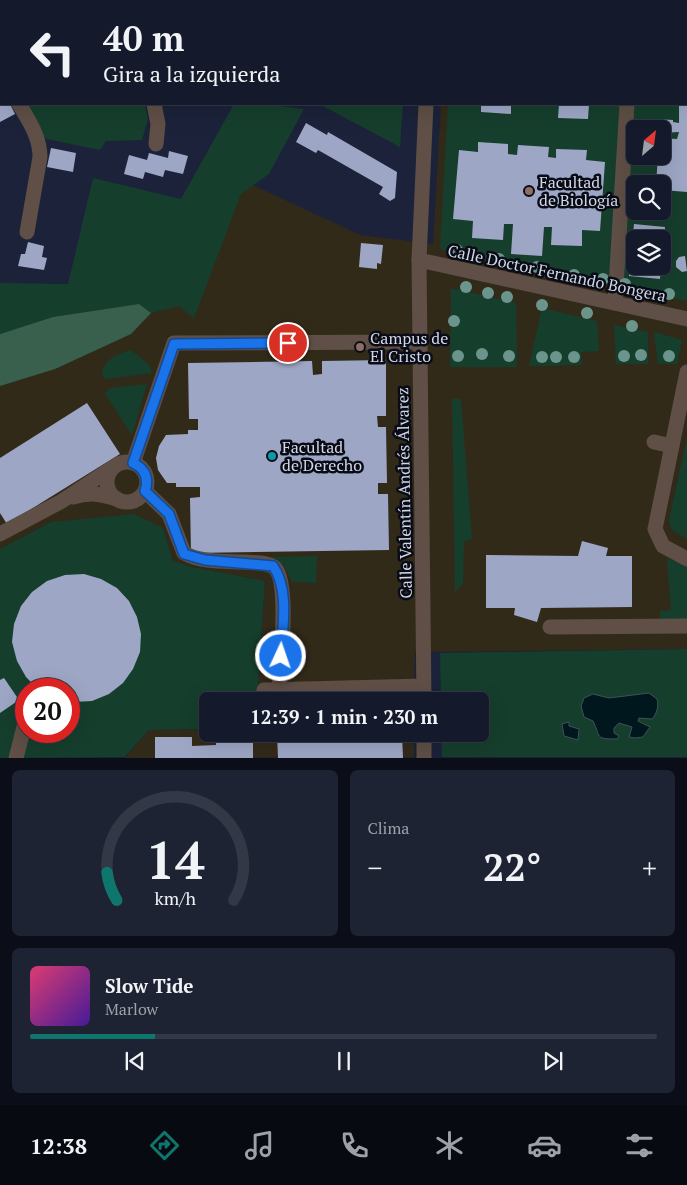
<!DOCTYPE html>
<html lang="es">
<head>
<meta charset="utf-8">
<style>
  body { margin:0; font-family:"PT Serif",serif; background:#1d2333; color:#f1f3f6; height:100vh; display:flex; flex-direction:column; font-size:19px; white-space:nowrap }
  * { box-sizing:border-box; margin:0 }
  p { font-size:16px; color:#9da1a9 }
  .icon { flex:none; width:28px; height:28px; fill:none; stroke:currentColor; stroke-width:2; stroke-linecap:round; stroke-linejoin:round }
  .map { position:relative; height:758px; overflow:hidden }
  .sheet { display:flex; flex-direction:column; gap:12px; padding:12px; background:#0b0e18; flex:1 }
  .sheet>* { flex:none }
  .hud { position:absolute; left:0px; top:0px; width:688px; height:105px; box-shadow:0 5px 20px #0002,0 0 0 1px #333847; background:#141a2b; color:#f1f3f6; overflow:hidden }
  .needle { width:32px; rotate:28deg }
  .buttons { position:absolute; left:626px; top:120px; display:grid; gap:10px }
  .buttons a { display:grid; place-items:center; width:45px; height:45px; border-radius:8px; background:#141a2b; box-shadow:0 5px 20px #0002,0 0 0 1px #333847; font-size:25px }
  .speed { position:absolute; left:15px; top:678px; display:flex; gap:10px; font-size:25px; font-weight:700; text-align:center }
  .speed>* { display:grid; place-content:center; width:65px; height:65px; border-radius:50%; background:#141a2b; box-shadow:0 5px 20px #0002,0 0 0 1px #333847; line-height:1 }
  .speed .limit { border:8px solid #d22; background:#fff; color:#111 }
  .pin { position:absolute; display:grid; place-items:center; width:42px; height:42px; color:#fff; margin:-21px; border:2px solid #fff; border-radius:50%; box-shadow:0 1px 5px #0007 }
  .me { position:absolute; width:55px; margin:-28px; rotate:3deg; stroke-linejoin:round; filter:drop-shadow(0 0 4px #0008) }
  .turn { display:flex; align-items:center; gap:18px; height:105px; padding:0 20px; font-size:22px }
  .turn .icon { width:65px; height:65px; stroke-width:2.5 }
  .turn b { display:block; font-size:35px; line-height:42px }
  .big { font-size:38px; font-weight:700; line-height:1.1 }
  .sheet .widget { flex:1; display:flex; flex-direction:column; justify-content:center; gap:8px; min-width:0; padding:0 18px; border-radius:8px; background:#1d2333 }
  .sheet .dial { align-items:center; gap:0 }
  .dial svg { height:130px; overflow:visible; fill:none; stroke:#333847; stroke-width:7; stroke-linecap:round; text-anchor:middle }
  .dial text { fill:#f1f3f6; stroke:none }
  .song { display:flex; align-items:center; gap:15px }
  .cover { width:60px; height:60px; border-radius:8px; background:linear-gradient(135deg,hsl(340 70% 55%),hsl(260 70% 35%)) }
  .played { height:5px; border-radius:2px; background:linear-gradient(90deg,#0f766e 20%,#333847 20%) }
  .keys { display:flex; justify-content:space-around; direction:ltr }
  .heat { display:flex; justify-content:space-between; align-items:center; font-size:28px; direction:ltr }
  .sheet .tiles { flex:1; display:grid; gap:12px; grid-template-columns:1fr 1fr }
  .widget:last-child { grid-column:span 2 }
  .trip { position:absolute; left:199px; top:692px; width:290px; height:50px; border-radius:8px; background:#141a2b; box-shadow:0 5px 20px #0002,0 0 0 1px #333847; font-weight:700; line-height:50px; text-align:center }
  .menu { display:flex; height:80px; justify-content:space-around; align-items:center; background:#080a11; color:#9da1a9 }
  .menu .icon { width:35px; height:35px }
  .menu .active { color:#0f766e }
  .menu b { font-size:22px; color:#f1f3f6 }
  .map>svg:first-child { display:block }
  .education { fill:#322a19; fill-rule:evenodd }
  .green { fill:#163e2d; fill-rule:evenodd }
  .forest { fill:#38604d }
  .water { fill:#00181d; stroke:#3f5159 }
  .building { fill:#9da7c5 }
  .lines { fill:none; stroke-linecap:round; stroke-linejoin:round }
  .minor { stroke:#5f4f46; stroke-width:15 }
  .tree { fill:#6b958c }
  .route-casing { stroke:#114b97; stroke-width:12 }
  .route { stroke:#1a73e8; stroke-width:9 }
  .education-dot { fill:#8d6e63; stroke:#090c16; stroke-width:2 }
  .culture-dot { fill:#0f9aa8; stroke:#090c16; stroke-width:2 }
  .labels { text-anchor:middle; stroke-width:5; stroke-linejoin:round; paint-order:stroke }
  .poi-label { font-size:16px; fill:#d1d7e6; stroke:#090c16; text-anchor:start }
  .street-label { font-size:16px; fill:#d1d7e6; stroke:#090c16 }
</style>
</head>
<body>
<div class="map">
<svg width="687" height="758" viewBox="0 0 687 758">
  <rect width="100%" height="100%" fill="#1b2239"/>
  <!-- education -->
  <g class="education">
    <path d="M446,0H687V649L415,652L414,701H257L265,581L188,566L173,561L163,528L51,522L0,549V358L238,178L360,235L433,244L441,104H686V1ZM635,129H662V156H635ZM635,184H662V211H635ZM635,239H662V266H635Z"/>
    <path d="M207,729L208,734H414V757L125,758L149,730Z"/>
  </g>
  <!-- green -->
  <g class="green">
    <path d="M454,0H687V301L440,249L448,104H686V1ZM635,129H662V156H635ZM635,184H662V211H635ZM635,239H662V266H635Z"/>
    <path d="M25,104H145L148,119L142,140L106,141L100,150L42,138Z"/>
    <path d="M234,104L271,105L304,109L269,174L241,194L194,318L179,306L151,313L139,304L53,317L0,334V283L68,284L93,178L181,199Z"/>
    <path d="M319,104H403L400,147Z"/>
    <path d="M451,288L516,303L517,367H450Z"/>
    <path d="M542,308L597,321L599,351L581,352L582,365L529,366Z"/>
    <path d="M614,325L648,332V364H616Z"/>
    <path d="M654,332L682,340L677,364H658Z"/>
    <path d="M131,350L150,366L152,373L104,379L102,372C107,358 116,354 131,350Z"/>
    <path d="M147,384L132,435L105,394L110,388Z"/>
    <path d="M452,399H461L472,539L464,542L463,584L455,592Z"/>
    <path d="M687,438V539L672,530L669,520Z"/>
    <path d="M134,514L163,528L173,561L188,566L265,581L257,701H208L207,729L149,730L125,757L0,758V549L51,522ZM26,689H69V731H26Z"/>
    <path d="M317,556L316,583L292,582L284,565L270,557Z"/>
    <path d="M667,558L687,566V619L660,620V611L671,610Z"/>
    <path d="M687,649V757H442L441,734H480V701H441L440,653Z"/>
  </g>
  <!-- forest -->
  <path class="forest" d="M139,304L151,313L131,334L55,369L0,386V334L53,317Z"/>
  <!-- water -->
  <g class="water">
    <path d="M649,693L657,699C659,705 657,714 652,719L639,718L638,721L650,727L643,737L635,738L629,737L632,727L619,723L614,728V733L619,736L617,739C594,739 601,737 593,721L584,717L581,706L584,698L593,694L609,698Z"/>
    <path d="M569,722V726L579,729L578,740L564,736L562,724Z"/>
  </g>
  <!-- building -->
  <g class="building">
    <path d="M0,104H10L15,114L0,122Z"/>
    <path d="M481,104H511V114L481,112Z"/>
    <path d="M559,104H589L588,119L558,118Z"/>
    <path d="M679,104H687V192L662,190V184H656L658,156H662V138L677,139L679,132L662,133V129H654L656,119L673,120V122L679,123Z"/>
    <path d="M306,123L327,135L328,132L397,172L395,198L390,201L379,194L383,187L318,150L316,153L296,142Z"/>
    <path d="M478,142L508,144V154L517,155L518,145L549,147L548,157L556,158V149L587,150L586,160L605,162L600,231L582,230V246L551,245L552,227H544L542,256L511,254L513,224H504L503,240L472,238L473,221L453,219L459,150L478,152Z"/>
    <path d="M51,148L76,153L73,172L47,167Z"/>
    <path d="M169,151L188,156L183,174L165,170L163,177L145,172L143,179L124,174L129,155L147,160L149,153L168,158Z"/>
    <path d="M634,224L665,227L664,239H635V266H661L660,279L629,276Z"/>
    <path d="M28,242L44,246L42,257L47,258L44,270L18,266L21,254H25Z"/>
    <path d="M361,243L383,245L381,264L377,263V269L359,267Z"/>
    <path d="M685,256L687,271L682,272L676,267V261L679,257Z"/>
    <path d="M386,360V416H377L378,427H386L387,483H378V494H388L389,550L191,553L190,498L200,497V487H176V483H167L158,470L156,458L159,446L166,435L188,434V430H198V419H189L188,363L312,361L313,375L322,374V361Z"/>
    <path d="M87,403L120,454L7,524L0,513V458Z"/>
    <path d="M582,541L608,548L606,556H632V607L541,608L537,622L514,615L515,608H486V555L578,556Z"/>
    <path d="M84,574L101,579L117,588L129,601L137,617L141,634L140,652L133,669L123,683L109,694L92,701L74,702L69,701V689H38L26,677L17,661L12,642L14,624L21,606L32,592L47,581L65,575Z"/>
    <path d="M4,678L19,700L0,713V680Z"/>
    <path d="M277,734H402L403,758H278Z"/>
    <path d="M253,736V758H155V737H192V746L216,745V737Z"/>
  </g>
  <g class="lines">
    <!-- minor -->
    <g class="minor">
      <path d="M145,0V1"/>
      <path d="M159,1L161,0"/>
      <path d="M431,1V0"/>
      <path d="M0,68L1,71"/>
      <path d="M19,104C29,121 40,137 40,157L27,232"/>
      <path d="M154,104L158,124L156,144"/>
      <path d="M419,260L687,319"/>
      <path d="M615,303L627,104"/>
      <path d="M687,372L655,529L663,546L687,559"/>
      <path d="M654,442L672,446"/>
      <circle cx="127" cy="482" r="20"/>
      <path d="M133,463L174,343L420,342"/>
      <path d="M145,491L169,514L184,553C202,563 225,561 245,562C254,563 268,562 275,568C290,584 280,666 279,690"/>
      <path d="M73,497C90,492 101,494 117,499"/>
      <path d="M0,534L62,501L112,468"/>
      <path d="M550,627L687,626"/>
      <path d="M264,690L423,686"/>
      <path d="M424,701L419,260L426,104"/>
      <path d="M424,734V758"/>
      <path d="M16,758L26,719"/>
    </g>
  </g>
  <!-- trees -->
  <g class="tree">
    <circle cx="457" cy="250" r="6"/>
    <circle cx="499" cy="259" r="6"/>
    <circle cx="537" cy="267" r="6"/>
    <circle cx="574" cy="275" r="6"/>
    <circle cx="603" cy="279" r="6"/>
    <circle cx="625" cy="284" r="6"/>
    <circle cx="466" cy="287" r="6"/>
    <circle cx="488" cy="293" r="6"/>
    <circle cx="669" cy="294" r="6"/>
    <circle cx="507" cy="297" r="6"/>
    <circle cx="542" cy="305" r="6"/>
    <circle cx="587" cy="313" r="6"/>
    <circle cx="454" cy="321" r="6"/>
    <circle cx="632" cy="326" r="6"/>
    <circle cx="482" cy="354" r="6"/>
    <circle cx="641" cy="355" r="6"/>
    <circle cx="458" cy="356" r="6"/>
    <circle cx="509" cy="356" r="6"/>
    <circle cx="624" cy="356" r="6"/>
    <circle cx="669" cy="356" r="6"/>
    <circle cx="542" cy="357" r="6"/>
    <circle cx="556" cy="357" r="6"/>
    <circle cx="574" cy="357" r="6"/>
  </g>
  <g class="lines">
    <defs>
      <path id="route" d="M281,656C282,629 290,590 273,566L205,560L184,554L169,514L145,491C149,479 146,469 133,463L174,344L288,343"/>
    </defs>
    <!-- route casing -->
    <use href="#route" class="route-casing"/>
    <!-- route -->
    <use href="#route" class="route"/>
  </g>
  <!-- markers -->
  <g class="education-dot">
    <circle cx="529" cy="191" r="5"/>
    <circle cx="360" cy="347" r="5"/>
  </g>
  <circle class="culture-dot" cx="272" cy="456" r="5"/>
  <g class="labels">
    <!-- poi labels -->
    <g class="poi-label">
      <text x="539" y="188">Facultad<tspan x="539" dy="18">de Biología</tspan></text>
      <text x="370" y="344">Campus de<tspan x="370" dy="18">El Cristo</tspan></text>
      <text x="282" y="453">Facultad<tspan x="282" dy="18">de Derecho</tspan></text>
    </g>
    <!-- street labels -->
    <g class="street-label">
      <text transform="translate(557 273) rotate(12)" y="6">Calle Doctor Fernando Bongera</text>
      <text transform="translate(404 493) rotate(-91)" y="6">Calle Valentín Andrés Álvarez</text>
    </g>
  </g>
</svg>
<div class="buttons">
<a><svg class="needle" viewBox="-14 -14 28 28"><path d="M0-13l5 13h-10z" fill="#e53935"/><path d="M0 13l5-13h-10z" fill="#9da1a9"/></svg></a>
<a><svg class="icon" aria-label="search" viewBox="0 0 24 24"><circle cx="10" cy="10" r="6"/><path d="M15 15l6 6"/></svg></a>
<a><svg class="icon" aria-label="layers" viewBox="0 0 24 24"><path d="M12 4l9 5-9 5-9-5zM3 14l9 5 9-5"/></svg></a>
</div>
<div class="speed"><div class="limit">20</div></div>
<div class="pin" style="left:288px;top:343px;background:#d93025"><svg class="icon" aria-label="arrive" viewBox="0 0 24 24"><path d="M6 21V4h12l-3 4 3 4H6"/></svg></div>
<svg class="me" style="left:281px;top:656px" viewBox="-20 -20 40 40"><circle r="17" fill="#1a73e8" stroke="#fff" stroke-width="3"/><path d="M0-11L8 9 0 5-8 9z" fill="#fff"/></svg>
<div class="trip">12:39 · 1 min · 230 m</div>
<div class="hud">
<div class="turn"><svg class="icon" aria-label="left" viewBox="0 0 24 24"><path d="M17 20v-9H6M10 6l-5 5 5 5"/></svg><div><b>40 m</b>Gira a la izquierda</div></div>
</div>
</div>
<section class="sheet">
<div class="tiles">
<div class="widget dial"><svg viewBox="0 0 100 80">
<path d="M14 69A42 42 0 1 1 86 69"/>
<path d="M14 69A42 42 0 0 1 8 52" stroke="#0f766e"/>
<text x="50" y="56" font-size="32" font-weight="700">14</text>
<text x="50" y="72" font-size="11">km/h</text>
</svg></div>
<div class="widget"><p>Clima</p>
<div class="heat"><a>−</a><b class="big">22°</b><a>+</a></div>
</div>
<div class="widget">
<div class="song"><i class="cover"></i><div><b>Slow Tide</b><p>Marlow</p></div></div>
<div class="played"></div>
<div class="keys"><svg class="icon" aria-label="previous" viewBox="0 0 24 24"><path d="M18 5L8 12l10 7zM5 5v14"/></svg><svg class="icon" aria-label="pause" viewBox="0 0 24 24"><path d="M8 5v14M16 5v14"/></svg><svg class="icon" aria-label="next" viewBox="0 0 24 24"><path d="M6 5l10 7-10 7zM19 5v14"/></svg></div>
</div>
</div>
</section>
<nav class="menu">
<b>12:38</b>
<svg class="icon active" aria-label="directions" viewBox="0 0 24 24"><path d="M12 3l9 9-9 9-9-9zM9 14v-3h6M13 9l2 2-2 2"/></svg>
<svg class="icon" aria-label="music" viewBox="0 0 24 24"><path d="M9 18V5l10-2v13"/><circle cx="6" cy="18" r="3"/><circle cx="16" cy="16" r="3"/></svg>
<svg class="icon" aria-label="phone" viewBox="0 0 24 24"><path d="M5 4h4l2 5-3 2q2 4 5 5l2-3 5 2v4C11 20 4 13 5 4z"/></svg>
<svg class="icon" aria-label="climate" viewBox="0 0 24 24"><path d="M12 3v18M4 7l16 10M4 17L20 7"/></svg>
<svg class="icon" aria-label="car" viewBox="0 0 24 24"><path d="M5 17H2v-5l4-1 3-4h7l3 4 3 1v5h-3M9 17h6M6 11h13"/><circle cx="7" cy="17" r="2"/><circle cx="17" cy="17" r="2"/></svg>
<svg class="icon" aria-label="filters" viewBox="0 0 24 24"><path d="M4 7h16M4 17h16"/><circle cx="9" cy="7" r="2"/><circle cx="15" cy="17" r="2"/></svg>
</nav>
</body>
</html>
